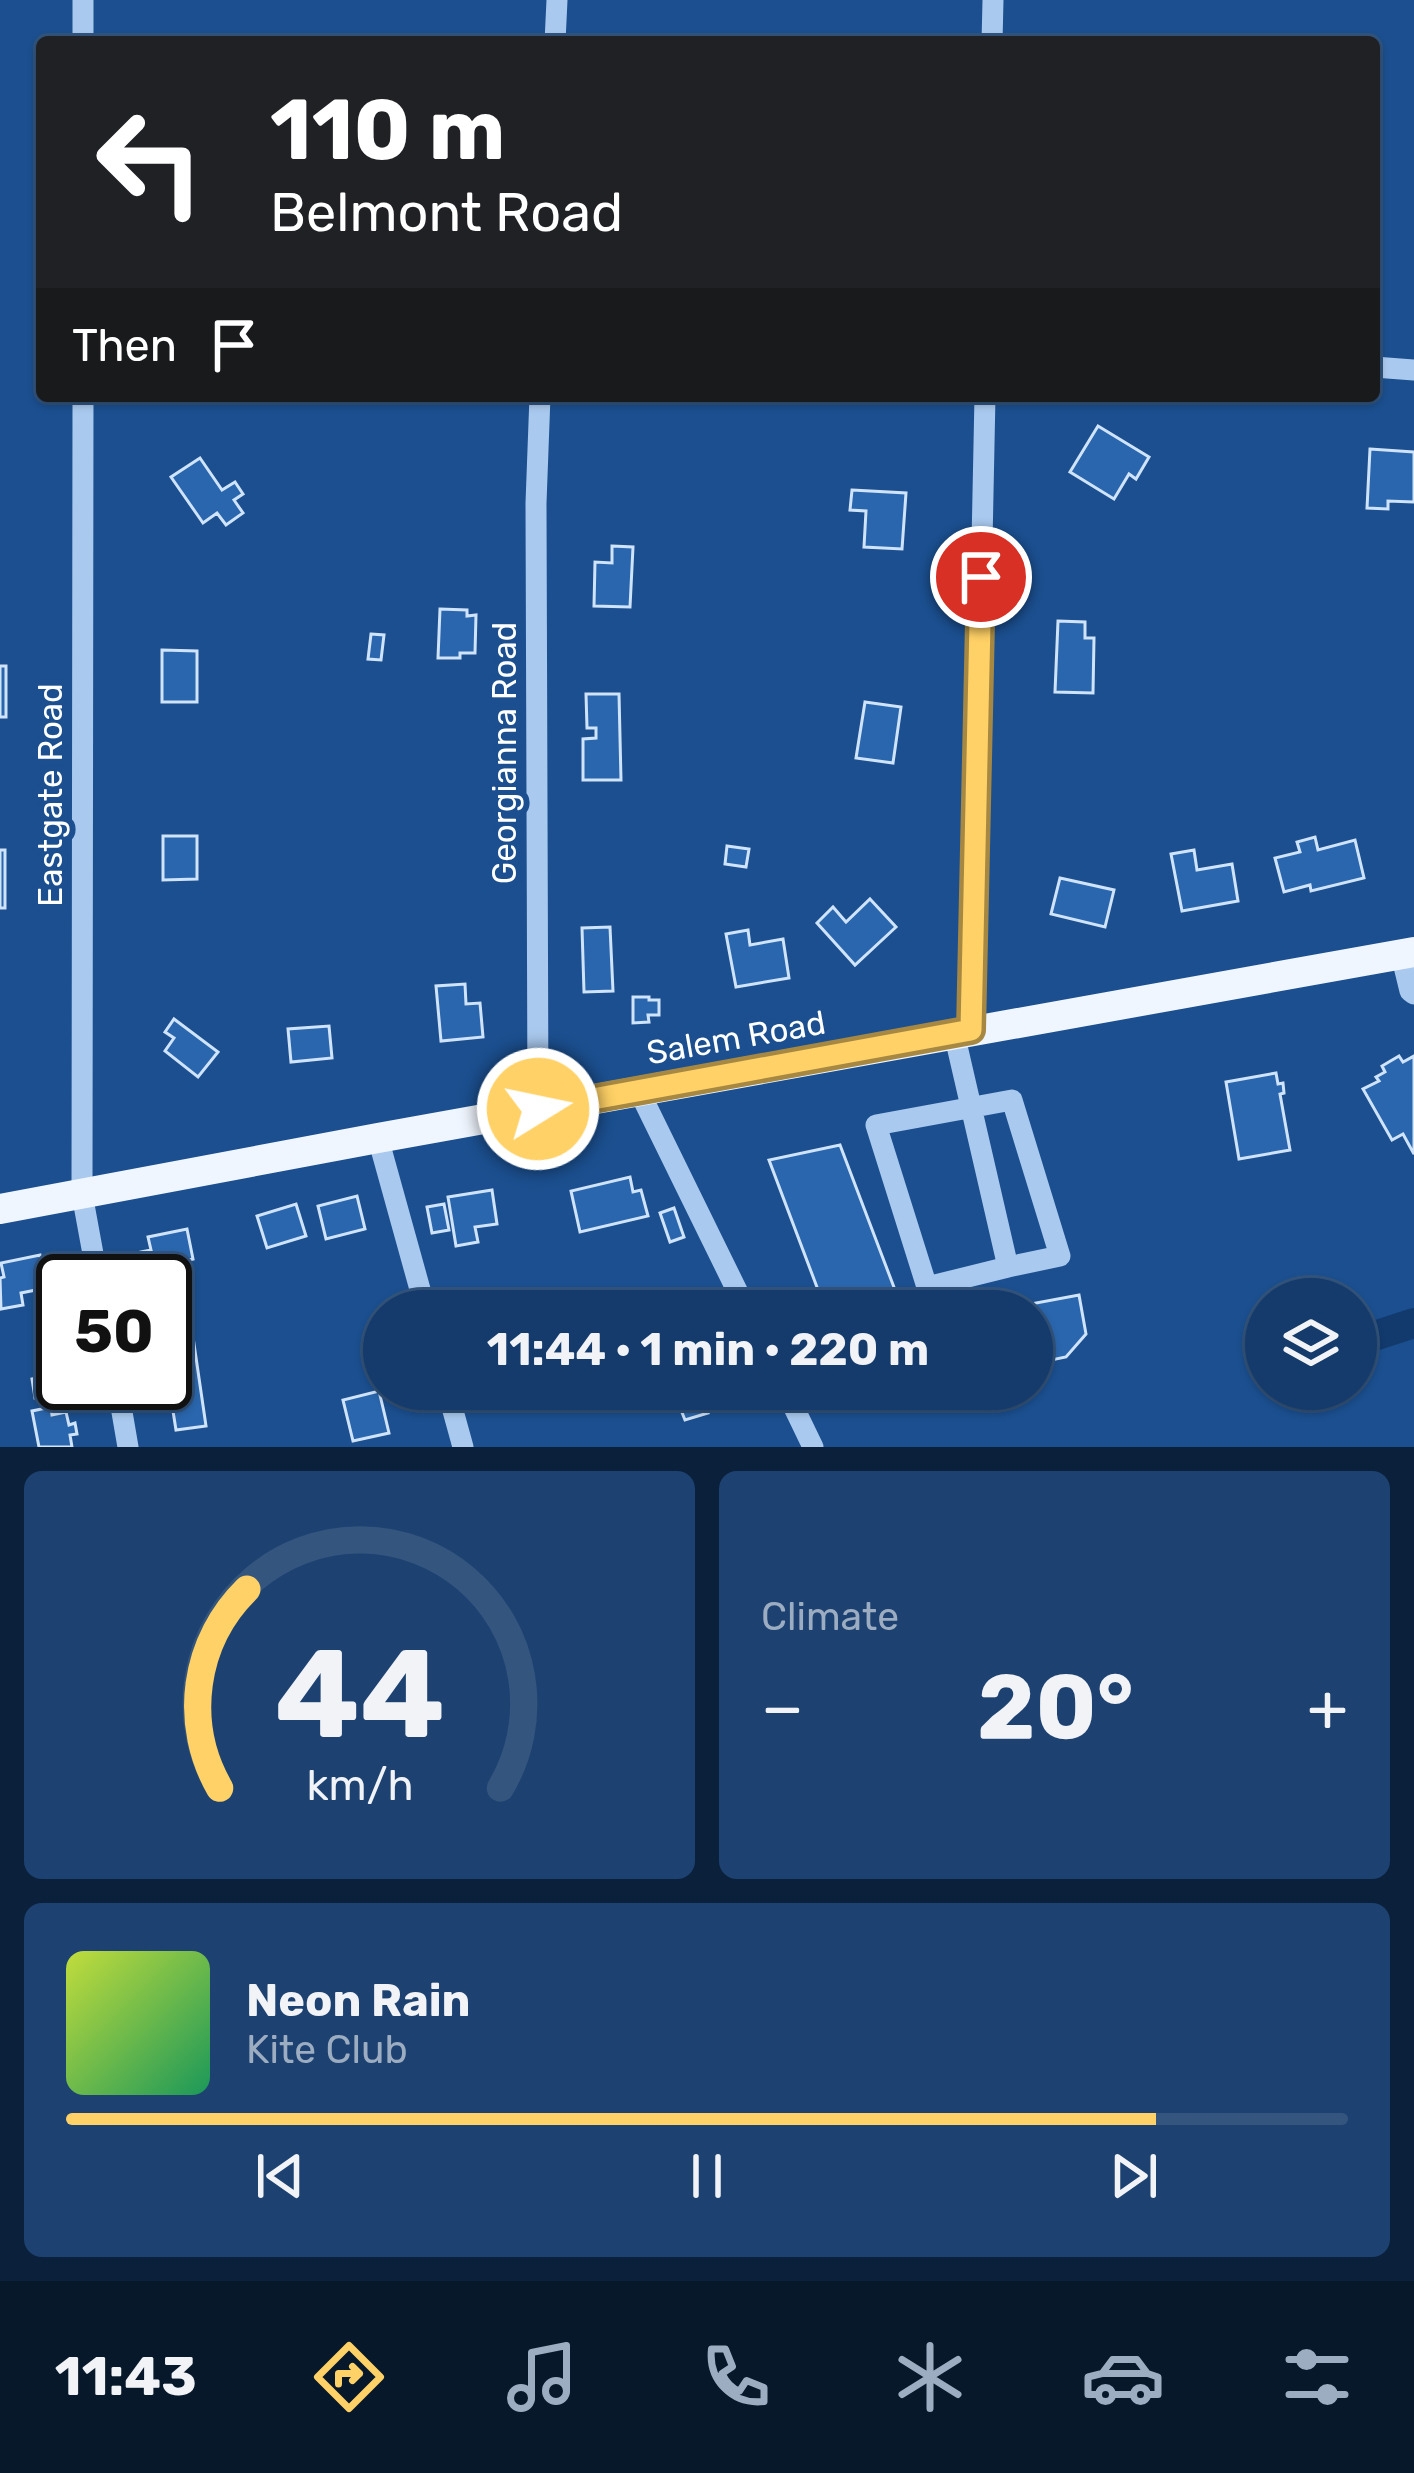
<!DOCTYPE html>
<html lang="en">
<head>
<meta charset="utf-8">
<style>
  body { margin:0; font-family:Rubik,sans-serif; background:#1d4271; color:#f1f3f6; height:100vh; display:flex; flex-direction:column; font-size:45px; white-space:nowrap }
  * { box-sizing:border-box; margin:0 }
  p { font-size:39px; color:#9dadc1 }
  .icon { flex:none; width:66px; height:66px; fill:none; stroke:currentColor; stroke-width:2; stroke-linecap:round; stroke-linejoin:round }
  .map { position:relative; height:1447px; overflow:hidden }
  .details { display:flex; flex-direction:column; gap:24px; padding:24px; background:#0b203b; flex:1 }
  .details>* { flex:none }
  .guide { position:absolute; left:36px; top:36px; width:1344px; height:366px; border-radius:12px; box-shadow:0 3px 9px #0004,0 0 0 3px #33557e; background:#202124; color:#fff; overflow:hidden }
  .fabs { position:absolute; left:1245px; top:1278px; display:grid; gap:24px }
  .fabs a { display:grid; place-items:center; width:132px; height:132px; border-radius:50%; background:#143b6b; box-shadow:0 3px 9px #0004,0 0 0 3px #33557e; font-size:60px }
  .speed { position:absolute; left:36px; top:1254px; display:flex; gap:24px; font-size:60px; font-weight:700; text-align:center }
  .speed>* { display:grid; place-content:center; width:156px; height:156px; border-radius:50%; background:#143b6b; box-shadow:0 3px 9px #0004,0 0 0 3px #33557e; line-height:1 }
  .speed .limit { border:6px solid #111; border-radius:18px; background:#fff; color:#111 }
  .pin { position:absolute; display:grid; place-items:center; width:102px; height:102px; color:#fff; margin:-51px; border:6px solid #fff; border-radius:50%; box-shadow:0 3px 12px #0007 }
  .me { position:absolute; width:132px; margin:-66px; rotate:80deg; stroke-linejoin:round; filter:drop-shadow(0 0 9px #0008) }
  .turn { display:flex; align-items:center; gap:42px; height:252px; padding:0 36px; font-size:54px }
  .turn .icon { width:156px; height:156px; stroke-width:2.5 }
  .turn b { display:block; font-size:84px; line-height:102px }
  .then { display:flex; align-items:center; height:114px; padding:0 36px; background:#0003; gap:24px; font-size:45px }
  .big { font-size:90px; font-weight:700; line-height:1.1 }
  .details .card { flex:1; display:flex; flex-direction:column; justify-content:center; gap:18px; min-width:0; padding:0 42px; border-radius:18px; background:#1d4271 }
  .details .dial { align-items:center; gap:0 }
  .dial svg { height:312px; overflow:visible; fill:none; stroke:#33557e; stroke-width:7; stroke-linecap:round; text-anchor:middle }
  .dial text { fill:#f1f3f6; stroke:none }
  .song { display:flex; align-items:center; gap:36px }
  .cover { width:144px; height:144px; border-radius:18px; background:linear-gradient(135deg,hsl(70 70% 55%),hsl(150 70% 35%)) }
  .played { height:12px; border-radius:6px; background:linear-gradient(90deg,#ffd166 85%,#33557e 85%) }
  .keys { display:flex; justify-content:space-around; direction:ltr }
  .heat { display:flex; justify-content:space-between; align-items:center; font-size:66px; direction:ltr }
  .details .tiles { flex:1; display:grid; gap:24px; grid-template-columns:1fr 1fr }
  .card:last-child { grid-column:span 2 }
  .trip { position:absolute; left:363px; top:1290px; width:690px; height:120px; border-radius:60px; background:#143b6b; box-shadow:0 3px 9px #0004,0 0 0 3px #33557e; font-weight:700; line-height:120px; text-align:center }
  .menu { display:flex; height:192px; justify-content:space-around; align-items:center; background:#08182b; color:#9dadc1 }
  .menu .icon { width:84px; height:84px }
  .menu .on { color:#ffd166 }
  .menu b { font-size:54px; color:#f1f3f6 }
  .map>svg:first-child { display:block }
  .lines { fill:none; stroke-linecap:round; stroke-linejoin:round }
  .canal { stroke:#123a6d; stroke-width:30 }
  .building { fill:#2a66ad; stroke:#cfe3fa; stroke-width:3 }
  .minor { stroke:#a9c9ee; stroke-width:21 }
  .major { stroke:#f0f6ff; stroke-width:30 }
  .route-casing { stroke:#a68842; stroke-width:30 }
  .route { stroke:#ffd166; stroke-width:21 }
  .labels { text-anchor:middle; stroke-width:12; stroke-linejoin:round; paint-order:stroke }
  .street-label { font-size:33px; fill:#fff; stroke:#1b4f8f }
</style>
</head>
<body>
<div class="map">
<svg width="1414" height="1447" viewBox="0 0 1414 1447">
  <rect width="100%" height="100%" fill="#1b4f8f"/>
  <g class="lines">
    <!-- canal -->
    <path class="canal" d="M1356,1342L1414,1323"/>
  </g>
  <!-- building -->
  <g class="building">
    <path d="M1098,426L1149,457L1136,479L1129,474L1114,499L1070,472Z"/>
    <path d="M1370,449L1414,452V502L1388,501V509L1367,508Z"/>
    <path d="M200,458L222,490L235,482L243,494L234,500L243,513L226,525L217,513L203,523L171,477Z"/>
    <path d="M852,490L906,493L902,549L864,547L866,511L850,510Z"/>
    <path d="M612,546L633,547L630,607L594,606L595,562L612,563Z"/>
    <path d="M440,609L467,610V616L476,615L475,653H460V658H438Z"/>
    <path d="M1058,621L1085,622V638H1094L1093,693L1055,692Z"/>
    <path d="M371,634L384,635L381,660L368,659Z"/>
    <path d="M162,650L197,651V702H162Z"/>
    <rect x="0" y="666" width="6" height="51"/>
    <path d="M586,694H619L621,780H583V739L596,738V728H587Z"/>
    <path d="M865,702L901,707L893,763L856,758Z"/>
    <path d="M163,836H197V879L163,880Z"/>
    <path d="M1315,837L1318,850L1355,840L1364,878L1311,891L1310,885L1284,892L1275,858L1300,852L1297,842Z"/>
    <path d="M727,846L749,849L746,867L725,864Z"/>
    <rect x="0" y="850" width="5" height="58"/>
    <path d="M1194,850L1197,870L1232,864L1238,901L1182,911L1171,854Z"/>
    <path d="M1060,878L1114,890L1105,927L1051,914Z"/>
    <path d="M870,899L896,927L855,965L817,923L833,907L846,922Z"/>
    <path d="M610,927L613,991L584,992L582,928Z"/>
    <path d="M748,930L750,945L783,939L789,978L736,987L726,934Z"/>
    <path d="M465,984L466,1004L480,1003L483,1037L441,1041L436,986Z"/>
    <path d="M633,997H649V1000H659V1015H648L649,1022L633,1023Z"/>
    <path d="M174,1019L218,1052L198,1077L165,1051L174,1038L165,1032Z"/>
    <path d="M329,1026L332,1058L291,1062L288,1029Z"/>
    <path d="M1399,1056L1403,1062L1414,1056V1154L1403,1134L1392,1140L1363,1089L1379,1081L1376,1077L1385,1072L1382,1066Z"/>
    <path d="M1276,1073L1278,1084L1283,1083L1284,1093L1280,1094L1290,1150L1239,1159L1226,1082Z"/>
    <path d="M840,1145L903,1311H826L769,1160Z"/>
    <path d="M630,1177L633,1192L641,1190L648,1216L580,1232L571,1191Z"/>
    <path d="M492,1190L497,1224L475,1227L478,1242L456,1246L448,1197Z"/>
    <path d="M357,1196L365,1229L326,1239L318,1206Z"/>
    <path d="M296,1204L306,1236L267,1248L257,1216Z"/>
    <path d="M444,1204L449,1230L432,1233L427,1207Z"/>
    <path d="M674,1208L684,1237L670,1242L660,1213Z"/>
    <path d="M187,1229L193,1259L144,1270L141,1252L151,1250L148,1237Z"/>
    <path d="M40,1255L46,1288L21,1293L23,1305L1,1309L0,1278L4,1277L1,1263Z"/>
    <path d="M1079,1295L1086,1334L1066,1357L1032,1364V1311H993Z"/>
    <path d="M530,1300L533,1311H496V1309Z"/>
    <path d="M193,1337L206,1426L176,1430L170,1392L185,1390L184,1384L177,1385L174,1365L166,1367L165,1341Z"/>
    <path d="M58,1374L62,1393L35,1398L32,1379Z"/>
    <path d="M379,1391L389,1433L353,1441L343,1400Z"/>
    <path d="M703,1398L708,1413L685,1420L679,1405Z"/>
    <path d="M51,1407L52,1415L66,1412L69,1425L75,1423L77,1434L70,1435L72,1447H39L32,1411Z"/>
  </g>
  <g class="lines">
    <!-- minor -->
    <g class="minor">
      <path d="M83,42V0"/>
      <path d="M555,42L557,0"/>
      <path d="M992,42L993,0"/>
      <path d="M1374,367L1414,370"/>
      <path d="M83,396L82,1194L98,1281"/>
      <path d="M1401,954L1410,991L1414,994"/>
      <path d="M972,1030L985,396"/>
      <path d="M954,1033L1008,1267L1060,1256L1012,1100L876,1125L927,1287L1008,1267"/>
      <path d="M639,1091L747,1311"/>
      <path d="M538,1109L536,503L540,396"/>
      <path d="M378,1138L426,1311"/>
      <path d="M117,1383L128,1447"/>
      <path d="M447,1389L463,1447"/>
      <path d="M785,1389L813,1447"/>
    </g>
    <!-- major -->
    <path class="major" d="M0,1209L378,1138L1414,952"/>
  </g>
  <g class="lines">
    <defs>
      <path id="route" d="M538,1109L971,1030L981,577"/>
    </defs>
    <!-- route casing -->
    <use href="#route" class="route-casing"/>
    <!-- route -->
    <use href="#route" class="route"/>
  </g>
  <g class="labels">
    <!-- street labels -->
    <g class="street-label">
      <text transform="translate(504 753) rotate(-90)" y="12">Georgianna Road</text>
      <text transform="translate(50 795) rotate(-90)" y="12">Eastgate Road</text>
      <text transform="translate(736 1037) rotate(-10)" y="12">Salem Road</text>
    </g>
  </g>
</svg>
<div class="fabs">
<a><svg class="icon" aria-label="layers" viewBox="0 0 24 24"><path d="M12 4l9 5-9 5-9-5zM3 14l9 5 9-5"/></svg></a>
</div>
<div class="speed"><div class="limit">50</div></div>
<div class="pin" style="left:981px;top:577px;background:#d93025"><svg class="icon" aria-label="arrive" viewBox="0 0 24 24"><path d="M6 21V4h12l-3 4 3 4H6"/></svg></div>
<svg class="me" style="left:538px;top:1109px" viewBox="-20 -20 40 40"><circle r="17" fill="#ffd166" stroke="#fff" stroke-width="3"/><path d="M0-11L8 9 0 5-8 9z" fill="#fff"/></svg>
<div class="trip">11:44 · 1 min · 220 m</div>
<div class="guide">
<div class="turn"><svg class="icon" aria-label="left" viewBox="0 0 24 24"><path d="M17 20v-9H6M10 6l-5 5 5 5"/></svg><div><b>110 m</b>Belmont Road</div></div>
<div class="then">Then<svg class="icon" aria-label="arrive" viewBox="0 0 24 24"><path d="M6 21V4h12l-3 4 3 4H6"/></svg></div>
</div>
</div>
<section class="details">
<div class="tiles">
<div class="card dial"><svg viewBox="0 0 100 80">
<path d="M14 69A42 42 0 1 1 86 69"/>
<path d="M14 69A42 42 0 0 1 21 18" stroke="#ffd166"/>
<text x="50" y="56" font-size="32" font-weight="700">44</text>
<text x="50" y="72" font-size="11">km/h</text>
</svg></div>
<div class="card"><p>Climate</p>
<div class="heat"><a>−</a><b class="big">20°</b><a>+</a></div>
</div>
<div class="card">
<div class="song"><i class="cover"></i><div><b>Neon Rain</b><p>Kite Club</p></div></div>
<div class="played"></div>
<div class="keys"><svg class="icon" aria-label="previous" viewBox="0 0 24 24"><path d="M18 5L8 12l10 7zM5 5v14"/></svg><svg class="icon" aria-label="pause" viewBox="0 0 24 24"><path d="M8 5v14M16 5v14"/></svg><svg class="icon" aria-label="next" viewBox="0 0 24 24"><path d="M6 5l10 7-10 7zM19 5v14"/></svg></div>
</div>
</div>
</section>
<nav class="menu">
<b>11:43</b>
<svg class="icon on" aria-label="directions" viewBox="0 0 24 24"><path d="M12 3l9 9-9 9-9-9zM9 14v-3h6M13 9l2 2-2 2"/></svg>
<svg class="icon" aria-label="music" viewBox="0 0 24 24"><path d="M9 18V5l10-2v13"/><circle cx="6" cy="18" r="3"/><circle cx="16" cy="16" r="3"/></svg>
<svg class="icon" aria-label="phone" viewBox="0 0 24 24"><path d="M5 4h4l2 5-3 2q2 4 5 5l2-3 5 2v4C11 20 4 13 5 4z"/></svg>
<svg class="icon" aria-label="climate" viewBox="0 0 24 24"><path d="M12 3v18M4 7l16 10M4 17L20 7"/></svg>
<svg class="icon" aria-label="car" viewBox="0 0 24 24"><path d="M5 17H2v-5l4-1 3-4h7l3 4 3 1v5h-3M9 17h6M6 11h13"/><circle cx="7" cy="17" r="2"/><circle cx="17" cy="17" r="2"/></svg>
<svg class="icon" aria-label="filters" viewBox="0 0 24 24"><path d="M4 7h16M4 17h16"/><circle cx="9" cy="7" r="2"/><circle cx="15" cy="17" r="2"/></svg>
</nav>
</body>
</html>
